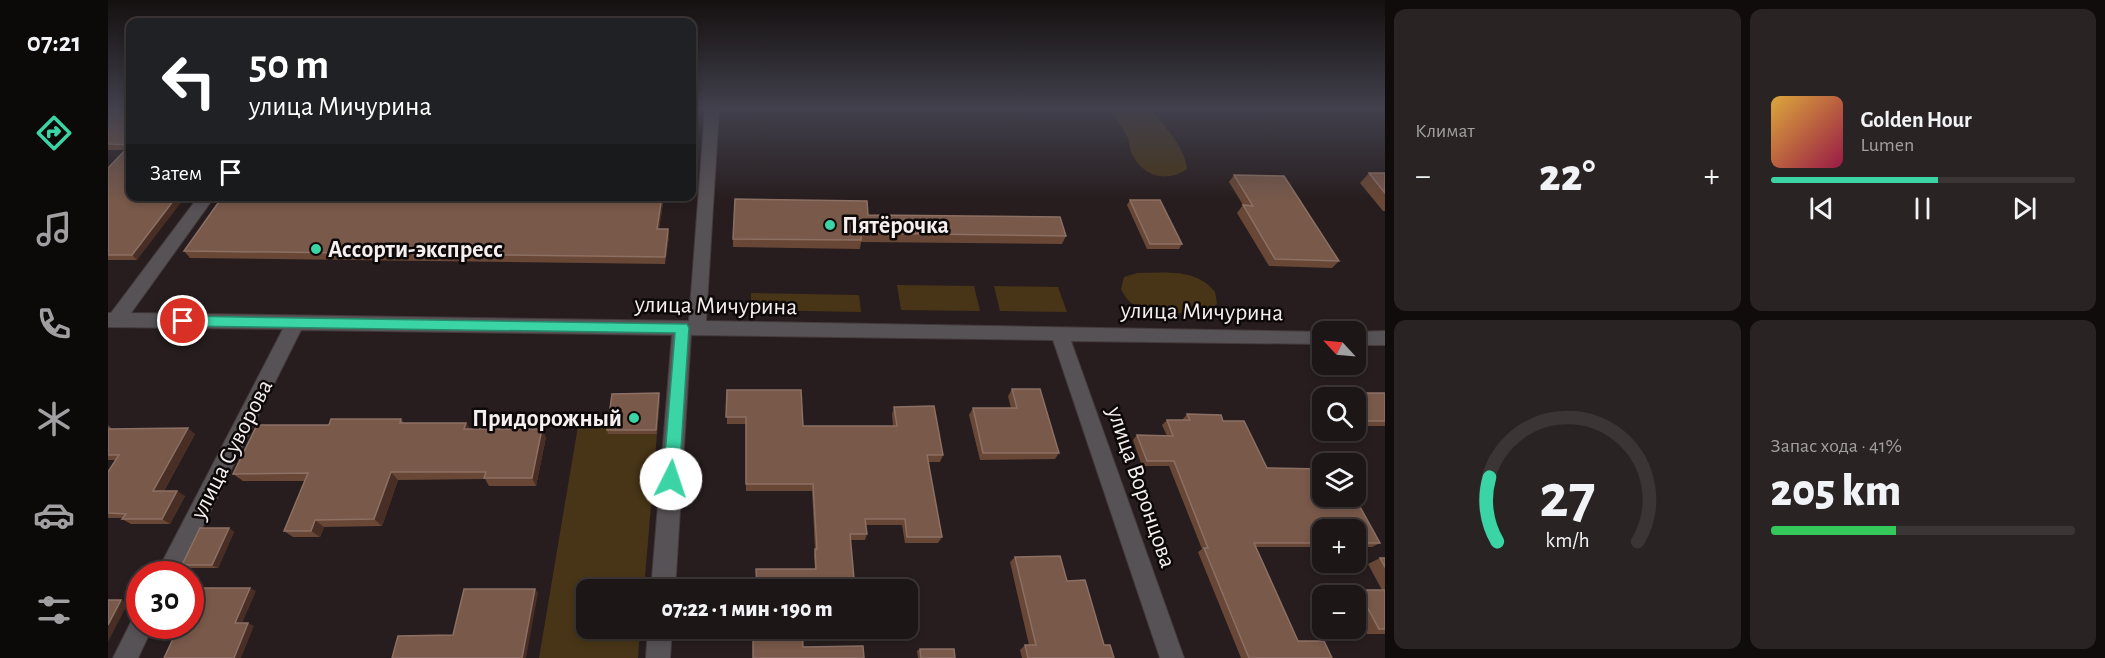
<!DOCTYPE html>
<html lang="ru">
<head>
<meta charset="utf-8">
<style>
  body { margin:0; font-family:"Alegreya Sans",sans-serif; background:#2a2323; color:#f1f3f6; height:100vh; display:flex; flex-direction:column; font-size:22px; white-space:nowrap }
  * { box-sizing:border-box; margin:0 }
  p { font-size:20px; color:#a09fa1 }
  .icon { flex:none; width:33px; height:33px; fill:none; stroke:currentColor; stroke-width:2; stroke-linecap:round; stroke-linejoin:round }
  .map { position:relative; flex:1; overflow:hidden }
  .side { display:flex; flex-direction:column; gap:9px; padding:9px; background:#100c0c; width:720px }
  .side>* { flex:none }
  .guide { position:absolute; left:18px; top:18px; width:570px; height:183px; border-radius:12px; box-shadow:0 3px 9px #0003,0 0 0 2px #3b3535; background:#202124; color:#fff; overflow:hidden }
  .needle { width:39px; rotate:296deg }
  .tools { position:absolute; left:1204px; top:321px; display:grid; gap:12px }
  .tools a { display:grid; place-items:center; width:54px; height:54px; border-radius:12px; background:#1d1616; box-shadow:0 3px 9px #0003,0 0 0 2px #3b3535; font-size:30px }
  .speed { position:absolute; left:18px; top:561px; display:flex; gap:12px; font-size:30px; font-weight:700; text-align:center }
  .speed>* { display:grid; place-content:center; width:78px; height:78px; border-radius:50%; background:#1d1616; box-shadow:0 3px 9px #0003,0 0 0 2px #3b3535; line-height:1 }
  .speed .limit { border:9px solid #d22; background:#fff; color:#111 }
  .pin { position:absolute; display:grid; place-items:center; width:51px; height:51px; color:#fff; margin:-26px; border:3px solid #fff; border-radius:50%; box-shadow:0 2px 6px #0007 }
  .me { position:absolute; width:66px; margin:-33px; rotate:4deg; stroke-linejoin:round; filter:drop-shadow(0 0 4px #0008) }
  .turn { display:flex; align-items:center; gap:21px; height:126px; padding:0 24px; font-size:27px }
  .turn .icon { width:78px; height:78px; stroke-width:2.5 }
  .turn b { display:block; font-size:42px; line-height:51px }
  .then { display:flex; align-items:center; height:57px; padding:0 24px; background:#0003; gap:12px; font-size:22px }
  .big { font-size:45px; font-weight:800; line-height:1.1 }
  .side .tile { flex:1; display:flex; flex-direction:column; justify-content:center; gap:9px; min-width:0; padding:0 21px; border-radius:12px; background:#2a2323 }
  .side .dial { align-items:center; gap:0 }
  .dial svg { height:156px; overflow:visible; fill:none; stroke:#3b3535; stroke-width:7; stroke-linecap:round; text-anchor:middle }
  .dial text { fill:#f1f3f6; stroke:none }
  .song { display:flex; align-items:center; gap:18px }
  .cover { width:72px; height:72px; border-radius:9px; background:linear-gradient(135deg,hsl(40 70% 55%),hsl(340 70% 35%)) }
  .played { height:6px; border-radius:3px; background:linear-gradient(90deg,#3ad4a5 55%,#3b3535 55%) }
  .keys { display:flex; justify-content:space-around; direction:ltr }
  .heat { display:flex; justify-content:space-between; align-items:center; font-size:33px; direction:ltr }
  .charge { height:9px; border-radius:4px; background:linear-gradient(90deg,#34c759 41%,#3b3535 0) }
  .side .tiles { flex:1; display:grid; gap:9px; grid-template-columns:repeat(2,1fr) }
  .trip { position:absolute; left:468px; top:579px; width:342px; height:60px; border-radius:12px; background:#1d1616; box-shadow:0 3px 9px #0003,0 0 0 2px #3b3535; font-weight:800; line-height:60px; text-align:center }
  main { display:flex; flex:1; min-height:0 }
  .dock { display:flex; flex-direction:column; width:108px; justify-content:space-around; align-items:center; background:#0c0909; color:#a09fa1 }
  .dock .icon { width:42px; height:42px }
  .dock .active { color:#3ad4a5 }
  .dock b { font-size:27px; color:#f1f3f6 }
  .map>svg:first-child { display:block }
  .green { fill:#483517 }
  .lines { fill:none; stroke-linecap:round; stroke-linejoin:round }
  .minor-casing { stroke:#443a3b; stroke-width:2 }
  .minor { fill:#575255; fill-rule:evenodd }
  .wall { fill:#694736 }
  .shaded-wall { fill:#482e24 }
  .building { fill:#78594a; stroke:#8c7064; stroke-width:1.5 }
  .route { fill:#3ad4a5; stroke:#268a6b; stroke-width:1.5 }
  .poi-dot { fill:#3ad4a5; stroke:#0d0909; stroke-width:2 }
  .labels { text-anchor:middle; stroke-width:5; stroke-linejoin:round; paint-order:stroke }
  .poi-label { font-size:24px; font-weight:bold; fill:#f6efef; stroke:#0d0909; text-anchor:start }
  .street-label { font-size:24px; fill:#f6efef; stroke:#0d0909 }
</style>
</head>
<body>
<main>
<nav class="dock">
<b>07:21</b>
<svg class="icon active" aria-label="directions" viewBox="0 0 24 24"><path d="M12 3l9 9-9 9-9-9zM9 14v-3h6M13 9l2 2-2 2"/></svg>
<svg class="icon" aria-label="music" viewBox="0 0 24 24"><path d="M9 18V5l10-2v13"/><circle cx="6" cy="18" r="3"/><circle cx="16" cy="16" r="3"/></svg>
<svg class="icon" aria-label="phone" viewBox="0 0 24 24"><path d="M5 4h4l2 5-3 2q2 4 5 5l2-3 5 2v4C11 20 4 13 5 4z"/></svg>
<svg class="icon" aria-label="climate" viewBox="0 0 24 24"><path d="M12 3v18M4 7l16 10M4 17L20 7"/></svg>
<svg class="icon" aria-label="car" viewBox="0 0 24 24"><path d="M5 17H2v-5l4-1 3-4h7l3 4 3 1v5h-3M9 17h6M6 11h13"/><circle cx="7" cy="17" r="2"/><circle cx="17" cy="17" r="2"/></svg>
<svg class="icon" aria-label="filters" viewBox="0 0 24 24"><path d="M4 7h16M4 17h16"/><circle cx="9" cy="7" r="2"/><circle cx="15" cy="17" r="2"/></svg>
</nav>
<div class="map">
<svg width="1277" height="658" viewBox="0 0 1277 658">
  <rect width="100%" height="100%" fill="#271d1e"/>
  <!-- green -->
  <g class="green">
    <path d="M1001,109H1043C1056,127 1077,146 1079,169C1059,183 1035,177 1024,154C1021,149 1022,142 1019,136C1014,127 1007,118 1001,109Z"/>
    <path d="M1029,273C1057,273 1088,268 1107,292L1109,304C1098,317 1043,314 1028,306C1021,302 1016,296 1013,289L1016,277Z"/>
    <path d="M789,285L866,286L872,311L793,310Z"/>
    <path d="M886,286L950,287L959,312L892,311Z"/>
    <path d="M643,293L751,295L753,312L643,310Z"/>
    <path d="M470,426H501L500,434H549L536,589L478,590V628L532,629L530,658H431Z"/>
  </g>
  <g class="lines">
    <defs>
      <g id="minor">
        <path d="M597,109H611L598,321L1220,332H1215V344L963,341L1076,658H1052L945,340L583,335L567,590H543L564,335L193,330L71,574H48L175,329L0,327V313H3L91,196H107L23,313L581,321Z"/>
        <path d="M1277,331V345H1248V332H1246Z"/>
        <path d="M32,615V626H45L30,658H5L25,618Z"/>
        <path d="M540,628H564L562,658H538Z"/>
      </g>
    </defs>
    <!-- minor casing -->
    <use href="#minor" class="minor-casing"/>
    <!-- minor -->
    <use href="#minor" class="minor"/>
  </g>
  <!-- wall -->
  <g class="wall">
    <path d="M0,109H22L29,260H0V168L17,150H0Z"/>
    <path d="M1261,173H1277V211H1275L1252,183Z"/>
    <path d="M1126,175L1231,261L1224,268L1161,266L1129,213L1135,205L1121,182Z"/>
    <path d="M556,196L551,229H560L561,236L557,264L82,258L76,251Z"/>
    <path d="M1022,200L1074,244L1071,249H1039L1019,205Z"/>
    <path d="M760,215L958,236L954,244L753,242L752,249L625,247V239Z"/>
    <path d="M904,389L951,453L947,459L872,460L861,415L865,408H903L900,396Z"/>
    <path d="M619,390L695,426H785L784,414L786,407L835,455L832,462H820L834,537L830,543H797L794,525H758L759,534L757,540H742L747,590L648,589L707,569L706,555L707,549L704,491H638V424H619Z"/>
    <path d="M551,393L552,398L549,434H500L499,430Z"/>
    <path d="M1233,393H1277V426H1248V398H1227Z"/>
    <path d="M1079,414L1115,421L1159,468L1272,543L1264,547H1248V530H1215V547H1147L1190,641L1224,658H1133L1090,552L1094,549L1061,466H1034L1025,440L1029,435L1059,436L1054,425L1059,420H1075V419Z"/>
    <path d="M293,419L296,423H358L362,429L438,437L428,486H381L377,479L290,480L274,526L216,527L212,537H185L176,531L197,481H135L125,474L221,425Z"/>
    <path d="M0,425L4,429L87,434L56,491L77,496L62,524H23L14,519L15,518H0V472L7,460H0Z"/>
    <path d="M121,528L126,532L110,568H80L74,565Z"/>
    <path d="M907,557L959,581L996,645L1006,658H914L912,650L917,645H921L902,562Z"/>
    <path d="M1272,558H1277V634H1259L1248,613V596L1239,595L1250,590H1274L1260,564Z"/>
    <path d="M635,628L695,647L756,658L645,638L636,639Z"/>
    <path d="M812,649L847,658H810L809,651Z"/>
  </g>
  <!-- shaded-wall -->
  <g class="shaded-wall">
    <path d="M69,196H78L29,260L24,255Z"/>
    <path d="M554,196H556L550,236L549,229Z"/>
    <path d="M560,229L561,236L557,264V257Z"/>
    <path d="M551,393L552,398L549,434L548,430Z"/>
    <path d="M358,423L363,431L356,429Z"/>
    <path d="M80,428L87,434L53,496L45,491Z"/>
    <path d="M434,429L438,437L428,486L424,478Z"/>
    <path d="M283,472L290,480L274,526L266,519Z"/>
    <path d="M69,491L77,496L62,524L54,519Z"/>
    <path d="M207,520L216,527L212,537L203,531Z"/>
    <path d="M121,528L126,532L110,568L104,565Z"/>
    <path d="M142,588L148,591L133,626L127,623Z"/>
    <path d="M427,589L430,593L418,658H414Z"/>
    <path d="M13,600L20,603L0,642V625Z"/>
    <path d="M140,623L146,626L133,658H126Z"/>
  </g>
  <!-- building -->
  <g class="building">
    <path d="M0,109H22V196H69L24,255H0V168L22,145L0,144Z"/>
    <path d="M1261,173H1277V193Z"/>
    <path d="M1126,175L1176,176L1231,261L1167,259L1135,205L1145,206Z"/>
    <path d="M115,196H554L549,229H560L557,257L76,251Z"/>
    <path d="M627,199L759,201L760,215L952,217L958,236L753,233V240L625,239Z"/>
    <path d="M1022,200H1052L1074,244H1042Z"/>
    <path d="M904,389H932L951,453H875L865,408H909Z"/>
    <path d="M619,390H693L695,426H789L786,407L826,406L835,455H819L834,537H799L797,519H757L759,534H742L747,590H636L649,589L648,569H708L707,549H709L705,484H638V417H618Z"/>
    <path d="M551,393L548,430H499L504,394Z"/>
    <path d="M1233,393H1277V421H1250L1248,418V398H1236Z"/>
    <path d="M1079,414L1113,415L1115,421H1136L1159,468L1215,469V496H1246L1272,543H1248V530H1215V543H1146L1190,641H1216L1224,658H1141L1096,548H1100L1066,461H1039L1029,435L1065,436L1059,420H1082Z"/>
    <path d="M223,419H293L292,423H358L356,429H434L424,478H376L378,472H283L266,519L207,520L203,531H176L200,473L125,474L149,425H221Z"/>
    <path d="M80,428L45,491H69L54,519H14L18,514L0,513V472L11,455H0V429Z"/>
    <path d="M92,528H121L104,565H74Z"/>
    <path d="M952,556L959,581L977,580L996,645H1002L1006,658H920L917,645H928L907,557Z"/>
    <path d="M1272,558H1277V567Z"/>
    <path d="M82,588H142L127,623H140L126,658H56L71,626H82Z"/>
    <path d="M356,589H427L414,658H284L290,636L345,635Z"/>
    <path d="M1250,590H1277V629H1271Z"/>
    <path d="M0,600H13L0,625Z"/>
    <path d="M635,628H694L695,647L755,646L756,658H645V634H635Z"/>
    <path d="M812,649H846L847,658H813Z"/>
  </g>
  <!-- sky -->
  <linearGradient id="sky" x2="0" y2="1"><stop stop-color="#151010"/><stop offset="0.54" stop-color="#41404c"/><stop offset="1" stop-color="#41404c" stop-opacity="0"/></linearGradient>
  <rect width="1277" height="201" fill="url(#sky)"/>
  <!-- route -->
  <path class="route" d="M75,316L579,324L581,328L571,479L569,485L563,487L557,485L555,479L567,333L75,326L69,321Z"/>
  <!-- markers -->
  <g class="poi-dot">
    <circle cx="722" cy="225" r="6"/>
    <circle cx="208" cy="249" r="6"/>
    <circle cx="526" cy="418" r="6"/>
  </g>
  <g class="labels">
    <!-- poi labels -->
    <g class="poi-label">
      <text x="734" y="233">Пятёрочка</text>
      <text x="220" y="257">Ассорти-экспресс</text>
      <text x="514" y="426" text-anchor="end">Придорожный</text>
    </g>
    <!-- street labels -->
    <g class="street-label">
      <text transform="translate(608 305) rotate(1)" y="8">улица Мичурина</text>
      <text transform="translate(1094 311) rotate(1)" y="8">улица Мичурина</text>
      <text transform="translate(123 449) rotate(-63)" y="8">улица Суворова</text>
      <text transform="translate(1034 487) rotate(71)" y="8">улица Воронцова</text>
    </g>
  </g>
</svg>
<div class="tools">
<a><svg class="needle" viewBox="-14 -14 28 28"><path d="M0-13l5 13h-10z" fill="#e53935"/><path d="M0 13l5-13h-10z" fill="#a09fa1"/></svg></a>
<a><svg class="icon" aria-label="search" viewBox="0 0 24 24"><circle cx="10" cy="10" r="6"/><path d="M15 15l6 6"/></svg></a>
<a><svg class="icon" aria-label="layers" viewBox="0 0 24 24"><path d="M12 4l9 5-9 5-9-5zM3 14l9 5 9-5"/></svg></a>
<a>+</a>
<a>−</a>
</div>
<div class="speed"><div class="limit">30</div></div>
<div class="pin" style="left:75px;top:321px;background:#d93025"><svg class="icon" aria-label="arrive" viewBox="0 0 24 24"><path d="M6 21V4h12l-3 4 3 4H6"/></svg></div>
<svg class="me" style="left:563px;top:479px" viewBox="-20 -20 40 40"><circle r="19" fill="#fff"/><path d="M0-13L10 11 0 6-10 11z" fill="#3ad4a5"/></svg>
<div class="trip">07:22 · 1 мин · 190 m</div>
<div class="guide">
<div class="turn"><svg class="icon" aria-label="left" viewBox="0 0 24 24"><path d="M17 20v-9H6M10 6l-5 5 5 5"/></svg><div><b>50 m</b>улица Мичурина</div></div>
<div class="then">Затем<svg class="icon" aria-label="arrive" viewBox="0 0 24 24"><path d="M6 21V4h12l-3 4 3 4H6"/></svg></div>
</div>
</div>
<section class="side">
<div class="tiles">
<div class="tile"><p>Климат</p>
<div class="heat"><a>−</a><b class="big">22°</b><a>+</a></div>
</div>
<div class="tile">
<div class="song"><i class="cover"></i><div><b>Golden Hour</b><p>Lumen</p></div></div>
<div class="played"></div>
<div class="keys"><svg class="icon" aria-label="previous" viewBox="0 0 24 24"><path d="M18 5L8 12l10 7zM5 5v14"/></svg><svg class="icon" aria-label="pause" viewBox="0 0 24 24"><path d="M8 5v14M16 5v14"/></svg><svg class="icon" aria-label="next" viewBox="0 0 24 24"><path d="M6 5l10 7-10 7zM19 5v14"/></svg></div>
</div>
<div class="tile dial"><svg viewBox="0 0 100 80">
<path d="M14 69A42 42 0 1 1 86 69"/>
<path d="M14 69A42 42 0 0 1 10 36" stroke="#3ad4a5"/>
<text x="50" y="56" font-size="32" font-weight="700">27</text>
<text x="50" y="72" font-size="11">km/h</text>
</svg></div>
<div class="tile"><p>Запас хода · 41%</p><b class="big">205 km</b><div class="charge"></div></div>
</div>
</section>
</main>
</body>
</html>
